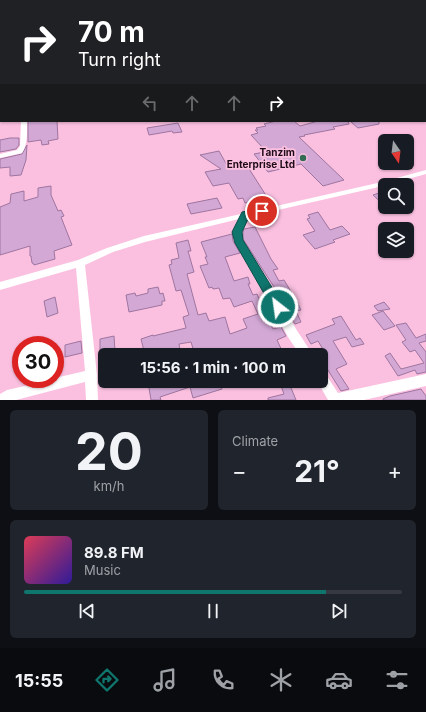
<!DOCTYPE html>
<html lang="en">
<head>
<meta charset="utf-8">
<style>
  body { margin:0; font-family:Inter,sans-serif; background:#20242c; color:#f1f3f6; height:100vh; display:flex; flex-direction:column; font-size:15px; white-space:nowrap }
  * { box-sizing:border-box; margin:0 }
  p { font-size:13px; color:#9ea1a6 }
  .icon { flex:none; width:22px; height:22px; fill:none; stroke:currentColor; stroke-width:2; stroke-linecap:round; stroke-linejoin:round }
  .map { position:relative; height:400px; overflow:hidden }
  .sheet { display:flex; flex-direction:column; gap:10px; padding:10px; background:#0d0f14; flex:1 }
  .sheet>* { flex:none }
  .guide { position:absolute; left:0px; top:0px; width:426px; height:122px; box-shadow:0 1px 3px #0004; background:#202124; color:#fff; overflow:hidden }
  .needle { width:26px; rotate:166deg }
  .buttons { position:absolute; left:378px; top:134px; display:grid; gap:8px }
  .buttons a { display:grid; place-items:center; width:36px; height:36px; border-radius:6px; background:#171b24; box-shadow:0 1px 3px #0004; font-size:20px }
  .speed { position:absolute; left:12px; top:336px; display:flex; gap:8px; font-size:20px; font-weight:700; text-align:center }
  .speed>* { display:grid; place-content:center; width:52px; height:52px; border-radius:50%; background:#171b24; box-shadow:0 1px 3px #0004; line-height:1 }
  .speed .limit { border:6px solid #d22; background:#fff; color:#111 }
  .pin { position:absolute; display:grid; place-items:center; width:34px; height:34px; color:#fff; margin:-17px; border:2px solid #fff; border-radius:50%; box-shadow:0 1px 4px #0007 }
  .me { position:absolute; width:44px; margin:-22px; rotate:330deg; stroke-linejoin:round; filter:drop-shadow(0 0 3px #0008) }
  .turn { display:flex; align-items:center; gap:14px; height:84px; padding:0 12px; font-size:18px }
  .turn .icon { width:52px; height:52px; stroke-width:2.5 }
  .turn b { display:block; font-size:28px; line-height:34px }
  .lanes { display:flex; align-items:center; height:38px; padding:0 12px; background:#0003; justify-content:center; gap:20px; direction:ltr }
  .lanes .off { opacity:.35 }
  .big { font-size:30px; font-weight:700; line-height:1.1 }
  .sheet .tile { flex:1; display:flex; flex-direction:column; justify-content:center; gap:6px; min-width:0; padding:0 14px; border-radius:6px; background:#20242c }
  .sheet .dial { align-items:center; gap:0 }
  .dial b { font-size:52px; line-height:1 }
  .song { display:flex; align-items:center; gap:12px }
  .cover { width:48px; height:48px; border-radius:6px; background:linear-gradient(135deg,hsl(350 70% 55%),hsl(250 70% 35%)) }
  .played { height:4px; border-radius:2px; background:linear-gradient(90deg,#0f766e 80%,#363941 80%) }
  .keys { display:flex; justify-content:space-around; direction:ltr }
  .heat { display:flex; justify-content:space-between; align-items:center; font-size:22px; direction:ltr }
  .sheet .tiles { flex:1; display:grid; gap:10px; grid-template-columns:1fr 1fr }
  .tile:last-child { grid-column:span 2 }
  .trip { position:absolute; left:98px; top:348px; width:230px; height:40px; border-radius:6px; background:#171b24; box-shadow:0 1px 3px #0004; font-weight:700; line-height:40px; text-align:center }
  .menu { display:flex; height:64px; justify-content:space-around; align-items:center; background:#090b0e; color:#9ea1a6 }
  .menu .icon { width:28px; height:28px }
  .menu .current { color:#0f766e }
  .menu b { font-size:18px; color:#f1f3f6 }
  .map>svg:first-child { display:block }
  .building { fill:#d3a8d5; stroke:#9e75a0 }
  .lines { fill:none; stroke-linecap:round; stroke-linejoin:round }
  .path { stroke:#9c7289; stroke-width:1; stroke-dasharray:1.5 1; stroke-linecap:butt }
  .street { fill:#fff; fill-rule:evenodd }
  .highway { fill:#fff; fill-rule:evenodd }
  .route { fill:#0f766e; stroke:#0a4d48 }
  .poi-dot { fill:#336c55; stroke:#fbc0e0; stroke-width:1.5 }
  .labels { text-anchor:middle; stroke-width:3.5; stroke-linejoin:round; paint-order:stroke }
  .poi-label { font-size:10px; font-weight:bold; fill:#1f0b17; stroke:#fbc0e0; text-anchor:end }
</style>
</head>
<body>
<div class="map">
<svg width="426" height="400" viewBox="0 0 426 400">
  <rect width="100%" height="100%" fill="#fbc0e0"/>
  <!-- building -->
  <g class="building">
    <path d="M28,121H57L58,139L48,141L49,144L42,145L41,140L28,142Z"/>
    <path d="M276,121H294L300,126L318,121H348L349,124L333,127L335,129L304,135L305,136L299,137L344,180L323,186L301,164L268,172L254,154L264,152L261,149L263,148L251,135L258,133L255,130H258L256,128L266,126L264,124Z"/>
    <path d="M358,121H379V124L358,128L351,122Z"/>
    <path d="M178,123L182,132L173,133L172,131L149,135L147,128Z"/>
    <path d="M10,138H19V145L16,149L0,152V140Z"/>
    <path d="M27,145L26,160L21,175L10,176V167L0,168V159L22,154Z"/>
    <path d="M219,151L228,167L246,164L267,197L245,203L243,198L238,199L229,183L213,186L205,172L221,169L200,155Z"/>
    <path d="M51,186V195L58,211L61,210L64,216L61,217L72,245L54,251L55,259L34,265L33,263H32L31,256H30V246L0,255V207L10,203L11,194L24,191V201L38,197V188Z"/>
    <path d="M385,191V206L373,195Z"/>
    <path d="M217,198L222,208L191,214L187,204Z"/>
    <path d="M318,212L330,230L342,226L350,234L333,240L335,242L315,249L303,235L315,231L307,219L310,218L308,215Z"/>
    <path d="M255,227L271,259L278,269L273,270L279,281L284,280L297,302L301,310L296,311L301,322L295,324L276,290L243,239V232L244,229Z"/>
    <path d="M232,234L233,241L240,253L225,257L234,281L248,277L250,284H248L253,295L257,294L273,329L281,327L286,336L277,340L284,355H195L191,342L179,344L180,350H178L179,355H162V352L154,355H145L141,339L153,335V336L186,328L183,317L189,315L181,290L176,291L169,265L172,264L171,260L179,258L176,243L188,240L191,251H188L194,272L187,274L198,315L206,313L209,321L225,317L230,334L247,328L243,319L258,314L252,301L234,307L230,298L223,299L219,288L213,289L212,287L209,288L200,266L208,264L205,257H207L201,242Z"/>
    <path d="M158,287L160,294L163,293L165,301H162V305L129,312L126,295L135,293L136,296L148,293V289Z"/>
    <path d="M55,297L58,313L47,317L44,301Z"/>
    <path d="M384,302L390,309L378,311L374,306Z"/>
    <path d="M383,311L395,326L384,330L372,315Z"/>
    <path d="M341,316L356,340L360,338L364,344L352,347L346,337L333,341L347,364L336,369L349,389L341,391L321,359L327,356L318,341L311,344L306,335L335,324L332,319Z"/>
    <path d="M406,323L416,338L426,334V341L419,343L426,352V372L417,374L415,370L398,376L385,356L390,353L401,369L424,363L415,350L410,352L402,342L406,340L396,325Z"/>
    <path d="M114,336L115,351L100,355V339Z"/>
    <path d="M81,341L82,353L65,357V345Z"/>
    <path d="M152,381H219L222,389L193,398L190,387L160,397L161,400H151L148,382Z"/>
    <path d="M289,383L296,400H268V398L284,394L281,386Z"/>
    <path d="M421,389L426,396V400H383V399L390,396Z"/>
  </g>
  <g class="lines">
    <!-- path -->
    <g class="path">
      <path d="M18,0L23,1"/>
      <path d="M38,1L42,0"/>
    </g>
    <!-- street -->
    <g class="street">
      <path d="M100,0H105L106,1H101Z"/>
      <path d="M284,0H289L290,1H285Z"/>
      <path d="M414,0H419L420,1H415Z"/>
      <rect x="425" y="3" width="1" height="2"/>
      <path d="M0,5H1L0,8Z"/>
      <rect x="425" y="26" width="1" height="2"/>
      <rect x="425" y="38" width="1" height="2"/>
      <rect x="0" y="82" width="1" height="4"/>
      <path d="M21,121H27C27,132 28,144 22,153L0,158V154L17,150L20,146Z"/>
      <path d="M426,170V174L383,186L248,217L241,232L242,240L275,291L296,329L313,355H300L288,337L267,297L234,240L233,232L239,219L145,242L113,252L85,265L97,375L98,400H86L85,382L16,400H0V394L7,390L55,379V378L85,371L76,268L0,290V282L78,260L107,248L144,236L382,182Z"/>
      <path d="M321,371L325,373L338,393L426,374V386L364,400H328L317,381H321Z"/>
    </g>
    <!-- highway -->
    <g class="highway">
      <path d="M348,0H356L357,1H349Z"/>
      <rect x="425" y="32" width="1" height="4"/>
    </g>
  </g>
  <!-- route -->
  <path class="route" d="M262,208L267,211L265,213L249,217L242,232L243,240L284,307L282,311L278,312L274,311L235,243L232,232L242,212Z"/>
  <!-- markers -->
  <circle class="poi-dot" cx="303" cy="158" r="4"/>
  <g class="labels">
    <!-- poi labels -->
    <g class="poi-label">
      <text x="295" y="156">Tanzim<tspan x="295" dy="12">Enterprise Ltd</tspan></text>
    </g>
  </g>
</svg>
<div class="buttons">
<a><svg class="needle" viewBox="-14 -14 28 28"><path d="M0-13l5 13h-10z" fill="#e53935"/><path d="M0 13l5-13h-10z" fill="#9ea1a6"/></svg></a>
<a><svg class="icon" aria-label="search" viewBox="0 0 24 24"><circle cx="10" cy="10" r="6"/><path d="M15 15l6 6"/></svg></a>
<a><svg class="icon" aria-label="layers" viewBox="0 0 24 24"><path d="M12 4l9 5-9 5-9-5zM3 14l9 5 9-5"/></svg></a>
</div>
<div class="speed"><div class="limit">30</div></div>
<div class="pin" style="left:262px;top:211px;background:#d93025"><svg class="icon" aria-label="arrive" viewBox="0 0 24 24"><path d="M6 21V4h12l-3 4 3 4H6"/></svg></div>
<svg class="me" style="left:278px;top:307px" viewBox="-20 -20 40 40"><circle r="17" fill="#0f766e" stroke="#fff" stroke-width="3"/><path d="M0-11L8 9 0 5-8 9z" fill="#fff"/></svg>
<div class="trip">15:56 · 1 min · 100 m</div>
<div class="guide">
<div class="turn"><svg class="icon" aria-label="right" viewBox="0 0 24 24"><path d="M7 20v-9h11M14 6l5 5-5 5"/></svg><div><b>70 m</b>Turn right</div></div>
<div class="lanes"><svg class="icon off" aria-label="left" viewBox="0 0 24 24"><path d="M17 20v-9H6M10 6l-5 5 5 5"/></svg><svg class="icon off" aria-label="ahead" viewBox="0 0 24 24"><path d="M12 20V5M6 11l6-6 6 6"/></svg><svg class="icon off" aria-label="ahead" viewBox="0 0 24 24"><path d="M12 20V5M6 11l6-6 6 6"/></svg><svg class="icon" aria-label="right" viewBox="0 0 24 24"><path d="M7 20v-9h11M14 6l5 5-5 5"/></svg></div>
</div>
</div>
<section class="sheet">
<div class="tiles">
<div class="tile dial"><b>20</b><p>km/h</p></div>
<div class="tile"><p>Climate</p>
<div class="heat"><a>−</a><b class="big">21°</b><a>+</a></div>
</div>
<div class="tile">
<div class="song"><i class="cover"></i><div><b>89.8 FM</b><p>Music</p></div></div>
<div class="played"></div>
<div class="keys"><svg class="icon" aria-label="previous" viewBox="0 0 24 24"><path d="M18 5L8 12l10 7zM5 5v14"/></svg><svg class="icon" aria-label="pause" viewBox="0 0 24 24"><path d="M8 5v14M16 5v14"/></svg><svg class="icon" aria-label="next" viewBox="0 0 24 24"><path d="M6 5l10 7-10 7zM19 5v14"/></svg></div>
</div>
</div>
</section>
<nav class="menu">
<b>15:55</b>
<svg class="icon current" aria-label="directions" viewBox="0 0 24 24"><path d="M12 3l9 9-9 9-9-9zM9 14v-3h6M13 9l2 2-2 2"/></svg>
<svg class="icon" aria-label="music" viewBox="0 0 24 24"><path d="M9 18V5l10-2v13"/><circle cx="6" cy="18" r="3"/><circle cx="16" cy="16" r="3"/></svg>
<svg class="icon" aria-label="phone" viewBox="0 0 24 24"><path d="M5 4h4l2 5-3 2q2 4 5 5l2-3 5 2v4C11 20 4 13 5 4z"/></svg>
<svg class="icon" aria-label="climate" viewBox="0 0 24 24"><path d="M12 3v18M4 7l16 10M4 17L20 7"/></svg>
<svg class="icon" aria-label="car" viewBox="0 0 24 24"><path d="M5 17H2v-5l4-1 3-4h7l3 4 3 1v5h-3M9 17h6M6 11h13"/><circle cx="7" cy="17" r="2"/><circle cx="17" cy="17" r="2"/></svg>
<svg class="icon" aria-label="filters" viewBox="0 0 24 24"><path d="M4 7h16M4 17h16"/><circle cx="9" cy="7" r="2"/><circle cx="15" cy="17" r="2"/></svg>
</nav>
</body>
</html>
